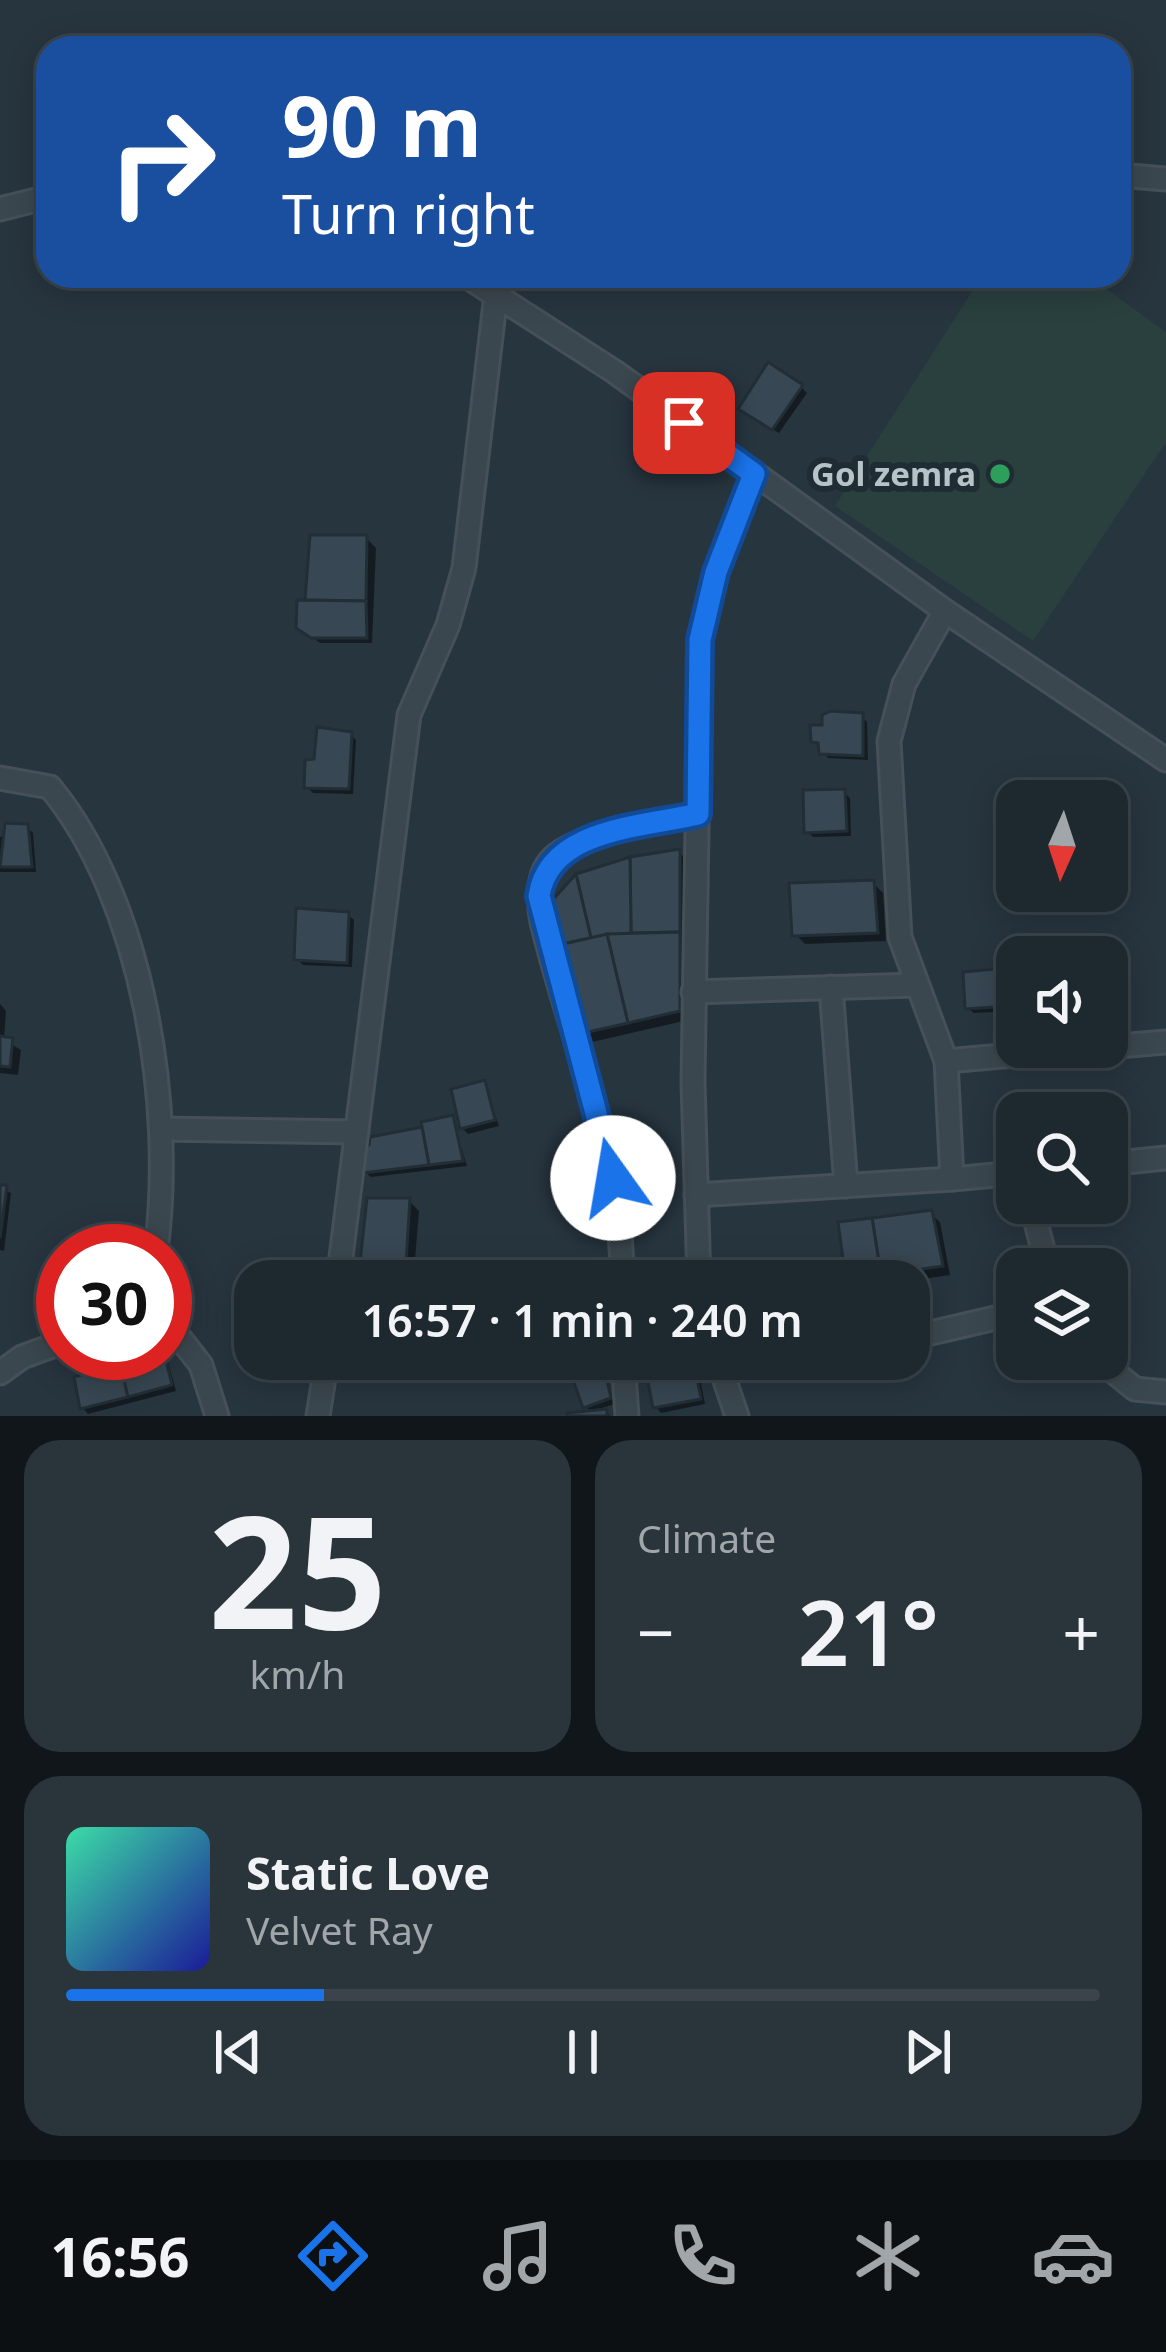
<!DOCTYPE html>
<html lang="en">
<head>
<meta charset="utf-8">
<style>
  body { margin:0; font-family:"Noto Sans",sans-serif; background:#2a343b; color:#f1f3f6; height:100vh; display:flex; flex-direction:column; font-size:45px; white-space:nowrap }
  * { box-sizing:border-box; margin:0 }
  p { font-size:39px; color:#a0a6aa }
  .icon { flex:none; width:66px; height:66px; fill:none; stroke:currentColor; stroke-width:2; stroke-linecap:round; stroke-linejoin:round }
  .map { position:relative; height:1416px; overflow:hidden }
  .drawer { display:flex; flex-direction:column; gap:24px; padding:24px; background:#10161a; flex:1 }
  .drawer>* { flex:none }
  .hud { position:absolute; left:36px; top:36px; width:1095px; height:252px; border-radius:36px; box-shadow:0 6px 30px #0003,0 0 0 3px #3b444b; background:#1a4fa0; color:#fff; overflow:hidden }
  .needle { width:78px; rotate:183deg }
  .tools { position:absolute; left:996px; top:780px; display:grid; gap:24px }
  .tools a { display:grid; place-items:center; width:132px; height:132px; border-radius:24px; background:#1d282f; box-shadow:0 6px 30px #0003,0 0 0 3px #3b444b; font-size:60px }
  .speed { position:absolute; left:36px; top:1224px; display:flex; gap:24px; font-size:60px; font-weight:700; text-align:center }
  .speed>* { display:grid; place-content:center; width:156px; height:156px; border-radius:50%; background:#1d282f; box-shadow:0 6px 30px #0003,0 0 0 3px #3b444b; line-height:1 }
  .speed .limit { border:18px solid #d22; background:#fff; color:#111 }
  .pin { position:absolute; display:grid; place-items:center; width:102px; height:102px; color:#fff; margin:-51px; border-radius:24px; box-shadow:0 6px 18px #0006 }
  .me { position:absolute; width:132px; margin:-66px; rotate:347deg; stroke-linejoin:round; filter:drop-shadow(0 0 9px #0008) }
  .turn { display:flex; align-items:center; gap:42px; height:252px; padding:0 48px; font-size:54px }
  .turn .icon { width:156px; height:156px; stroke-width:2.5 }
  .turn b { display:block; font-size:84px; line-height:102px }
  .big { font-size:90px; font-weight:600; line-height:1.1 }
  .drawer .card { flex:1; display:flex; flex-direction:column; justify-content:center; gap:18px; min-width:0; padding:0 42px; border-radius:36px; background:#2a343b }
  .drawer .dial { align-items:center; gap:0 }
  .dial b { font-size:156px; line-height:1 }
  .song { display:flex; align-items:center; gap:36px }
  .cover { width:144px; height:144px; border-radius:18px; background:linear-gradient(135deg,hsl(160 70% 55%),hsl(240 70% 35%)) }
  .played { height:12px; border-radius:6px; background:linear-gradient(90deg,#1a73e8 25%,#3b444b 25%) }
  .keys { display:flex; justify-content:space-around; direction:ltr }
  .heat { display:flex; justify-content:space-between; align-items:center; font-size:66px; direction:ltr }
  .drawer .tiles { flex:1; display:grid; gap:24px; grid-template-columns:1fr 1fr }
  .card:last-child { grid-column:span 2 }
  .trip { position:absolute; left:234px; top:1260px; width:696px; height:120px; border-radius:36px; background:#1d282f; box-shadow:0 6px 30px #0003,0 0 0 3px #3b444b; font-weight:600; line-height:120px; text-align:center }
  .menu { display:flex; height:192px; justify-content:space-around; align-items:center; background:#0c1013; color:#a0a6aa }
  .menu .icon { width:84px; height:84px }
  .menu .on { color:#1a73e8 }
  .menu b { font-size:54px; color:#f1f3f6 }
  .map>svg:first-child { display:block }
  .green { fill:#29403f }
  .shadow { fill:#0007 }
  .building { fill:#374753; stroke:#222e36; stroke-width:3 }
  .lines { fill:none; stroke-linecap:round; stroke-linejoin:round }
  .minor-casing { stroke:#455058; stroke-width:27 }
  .minor { stroke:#3b474f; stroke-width:21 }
  .route-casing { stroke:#114b97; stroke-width:30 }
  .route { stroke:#1a73e8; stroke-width:21 }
  .leisure-dot { fill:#2e9e5b; stroke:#202c34; stroke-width:4.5 }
  .labels { text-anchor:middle; stroke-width:12; stroke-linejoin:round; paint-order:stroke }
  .poi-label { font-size:33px; font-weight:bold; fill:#b8c2c9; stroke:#202c34; text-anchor:end }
</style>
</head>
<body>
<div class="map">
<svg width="1166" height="1416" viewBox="0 0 1166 1416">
  <rect width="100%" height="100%" fill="#27353f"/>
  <!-- green -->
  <path class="green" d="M982,276H1088L1166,332V442L1033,641L835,506Z"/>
  <!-- shadow -->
  <g class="shadow">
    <path d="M801,387L807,393L779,433L747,414Z"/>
    <path d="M366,538L376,548L372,643H320L306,633L312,603L308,599Z"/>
    <path d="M861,716L867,722L868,760L828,758L814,741Z"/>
    <path d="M350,734L356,740L353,794L313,793L307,787L317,762Z"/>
    <path d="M844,792L850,798L851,836L813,837L807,831Z"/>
    <path d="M27,827L33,833L36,872H0V837Z"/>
    <path d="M679,852L688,862V1020L592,1042L582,1032L562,945Z"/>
    <path d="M873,883L883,893L886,941L805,944L795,934Z"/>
    <path d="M348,915L354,920L352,967L303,965L297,959Z"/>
    <path d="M1005,971L1011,977L1014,1011L974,1013L968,1008Z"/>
    <path d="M0,1004L6,1011L4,1040L21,1050L18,1075L0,1073Z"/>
    <path d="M485,1084L499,1126L468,1134L462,1128Z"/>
    <path d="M452,1118L467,1166L371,1177L365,1172L373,1139Z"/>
    <path d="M0,1188L11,1193L4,1251L0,1250Z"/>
    <path d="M409,1201L419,1211L414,1272L373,1271L363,1261Z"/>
    <path d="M930,1213L940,1222L950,1275L909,1281L849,1280Z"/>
    <path d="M88,1353L165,1351L176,1391L88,1414L83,1408Z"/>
    <path d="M685,1359L697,1363L705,1404L661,1413L656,1407Z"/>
    <path d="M604,1375L615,1404L602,1408L610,1416H570L593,1413L585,1406Z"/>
  </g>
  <!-- building -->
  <g class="building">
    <path d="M768,362L803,385L772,430L738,409Z"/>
    <path d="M310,535H367L366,601L305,600Z"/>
    <path d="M297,600L366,601L367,638H311L296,628Z"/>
    <path d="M831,711L863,713V756L819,754L818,743L811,742L810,725H822V715Z"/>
    <path d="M317,727L352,732L349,789L304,788L305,760L314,759Z"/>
    <path d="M845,789L847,831L804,833L803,790Z"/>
    <path d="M5,823L28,824L32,867H0Z"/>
    <path d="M680,849V932L631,933L630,857Z"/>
    <path d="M630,857L631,933L591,938L576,874Z"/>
    <path d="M576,874L591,938L559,945L549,904Z"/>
    <path d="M874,880L878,933L792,936L789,883Z"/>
    <path d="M296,908L349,912L347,963L294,960Z"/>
    <path d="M680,932V1011L628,1023L607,934Z"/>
    <path d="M607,934L628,1023L579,1034L559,945Z"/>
    <path d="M1006,968L1009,1006L965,1009L963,972Z"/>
    <path d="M0,1036L13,1038L10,1067L0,1066Z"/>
    <path d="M485,1080L495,1120L460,1129L451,1089Z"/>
    <path d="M453,1115L463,1161L429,1165L421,1122Z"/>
    <path d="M422,1127L429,1165L362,1173L361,1148L369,1145L370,1137Z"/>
    <path d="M0,1185H7L0,1238Z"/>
    <path d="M367,1198H410L406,1264L360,1262Z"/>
    <path d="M932,1210L943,1266L881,1275L872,1218Z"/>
    <path d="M872,1218L881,1275L846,1281L838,1222Z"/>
    <path d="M81,1353H118L128,1397L80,1409L74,1377L84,1374Z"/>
    <path d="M118,1353H164L172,1385L128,1397Z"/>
    <path d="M672,1359H693L701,1399L653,1408L646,1371Z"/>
    <path d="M605,1371L611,1398L583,1408L573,1380Z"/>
    <path d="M607,1409V1416H567V1413Z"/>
  </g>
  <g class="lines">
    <defs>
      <g id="minor">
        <path d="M1119,175L1166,179"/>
        <path d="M0,209L48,197"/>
        <path d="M466,276L615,372L945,611L1166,760"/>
        <path d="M945,611L904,684L889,741L900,937L946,1061L952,1179L1017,1173"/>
        <path d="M0,778L50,787C144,901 175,1108 156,1251"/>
        <path d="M831,987L846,1186"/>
        <path d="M693,992L916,985"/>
        <path d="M1107,1047L1166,1042"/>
        <path d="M946,1061L1105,1047"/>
        <path d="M161,1129L357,1132"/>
        <path d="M1107,1164L1166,1158"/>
        <path d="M696,1195L952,1179"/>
        <path d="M1031,1203L1048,1269"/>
        <path d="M338,1281L409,715L448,625L464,568L496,294"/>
        <path d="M622,1281C623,1156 571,1042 542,922C538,902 537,877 550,861C574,832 661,823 698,814"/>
        <path d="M699,1281L693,1082L700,640L716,571L754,474"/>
        <path d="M165,1319L201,1365L217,1416"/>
        <path d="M909,1338L1017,1313"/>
        <path d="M623,1359L627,1416"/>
        <path d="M1098,1359L1135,1389L1166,1392"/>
        <path d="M718,1360L737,1416"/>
        <path d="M722,1372L796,1359"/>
        <path d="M0,1373L22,1357L63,1342"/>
        <path d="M318,1416L327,1359"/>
      </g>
    </defs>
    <!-- minor casing -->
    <use href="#minor" class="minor-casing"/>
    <!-- minor -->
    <use href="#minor" class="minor"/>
  </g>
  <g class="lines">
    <defs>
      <path id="route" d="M613,1178L539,896C549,828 643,827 698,814L700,640L716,572L754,474L684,423"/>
    </defs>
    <!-- route casing -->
    <use href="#route" class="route-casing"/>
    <!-- route -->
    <use href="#route" class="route"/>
  </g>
  <!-- markers -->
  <circle class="leisure-dot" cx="1000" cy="474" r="12"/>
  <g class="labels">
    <!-- poi labels -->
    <g class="poi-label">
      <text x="976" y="486">Gol zemra</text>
    </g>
  </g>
</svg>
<div class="tools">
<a><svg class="needle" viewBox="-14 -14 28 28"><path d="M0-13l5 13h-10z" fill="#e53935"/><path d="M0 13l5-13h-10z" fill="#a0a6aa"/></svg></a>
<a><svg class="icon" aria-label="sound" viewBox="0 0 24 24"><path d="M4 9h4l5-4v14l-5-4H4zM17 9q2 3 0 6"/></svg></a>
<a><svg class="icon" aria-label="search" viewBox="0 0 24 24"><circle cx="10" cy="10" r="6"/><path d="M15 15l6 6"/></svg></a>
<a><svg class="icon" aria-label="layers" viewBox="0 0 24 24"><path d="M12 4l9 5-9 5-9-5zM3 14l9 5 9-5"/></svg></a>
</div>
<div class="speed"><div class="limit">30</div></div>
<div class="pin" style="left:684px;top:423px;background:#d93025"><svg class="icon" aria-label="arrive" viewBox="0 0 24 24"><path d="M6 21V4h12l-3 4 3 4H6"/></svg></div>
<svg class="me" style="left:613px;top:1178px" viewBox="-20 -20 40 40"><circle r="19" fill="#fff"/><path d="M0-13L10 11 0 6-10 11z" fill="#1a73e8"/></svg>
<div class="trip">16:57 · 1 min · 240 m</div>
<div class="hud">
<div class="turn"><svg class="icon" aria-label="right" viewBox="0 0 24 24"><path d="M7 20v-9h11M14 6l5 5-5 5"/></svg><div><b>90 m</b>Turn right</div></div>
</div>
</div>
<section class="drawer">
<div class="tiles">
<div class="card dial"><b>25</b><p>km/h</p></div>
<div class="card"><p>Climate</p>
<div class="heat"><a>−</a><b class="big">21°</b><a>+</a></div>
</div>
<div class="card">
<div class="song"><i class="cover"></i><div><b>Static Love</b><p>Velvet Ray</p></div></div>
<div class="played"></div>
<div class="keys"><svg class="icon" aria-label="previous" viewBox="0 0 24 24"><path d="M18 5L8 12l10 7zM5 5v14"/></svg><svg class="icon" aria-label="pause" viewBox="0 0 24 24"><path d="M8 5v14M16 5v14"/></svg><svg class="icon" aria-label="next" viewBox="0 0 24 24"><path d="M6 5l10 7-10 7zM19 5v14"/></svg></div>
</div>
</div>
</section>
<nav class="menu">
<b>16:56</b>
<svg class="icon on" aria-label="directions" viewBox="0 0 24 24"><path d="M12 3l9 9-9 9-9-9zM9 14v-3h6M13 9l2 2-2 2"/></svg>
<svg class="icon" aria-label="music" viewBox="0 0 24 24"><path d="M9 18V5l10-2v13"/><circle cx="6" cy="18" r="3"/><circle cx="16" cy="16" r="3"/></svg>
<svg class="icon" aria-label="phone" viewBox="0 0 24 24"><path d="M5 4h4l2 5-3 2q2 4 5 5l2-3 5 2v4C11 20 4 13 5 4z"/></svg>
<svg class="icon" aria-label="climate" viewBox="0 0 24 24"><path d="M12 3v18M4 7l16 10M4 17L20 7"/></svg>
<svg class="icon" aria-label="car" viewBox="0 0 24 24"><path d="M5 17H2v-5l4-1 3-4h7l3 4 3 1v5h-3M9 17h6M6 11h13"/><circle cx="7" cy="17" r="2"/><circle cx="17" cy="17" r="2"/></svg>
</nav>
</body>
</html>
